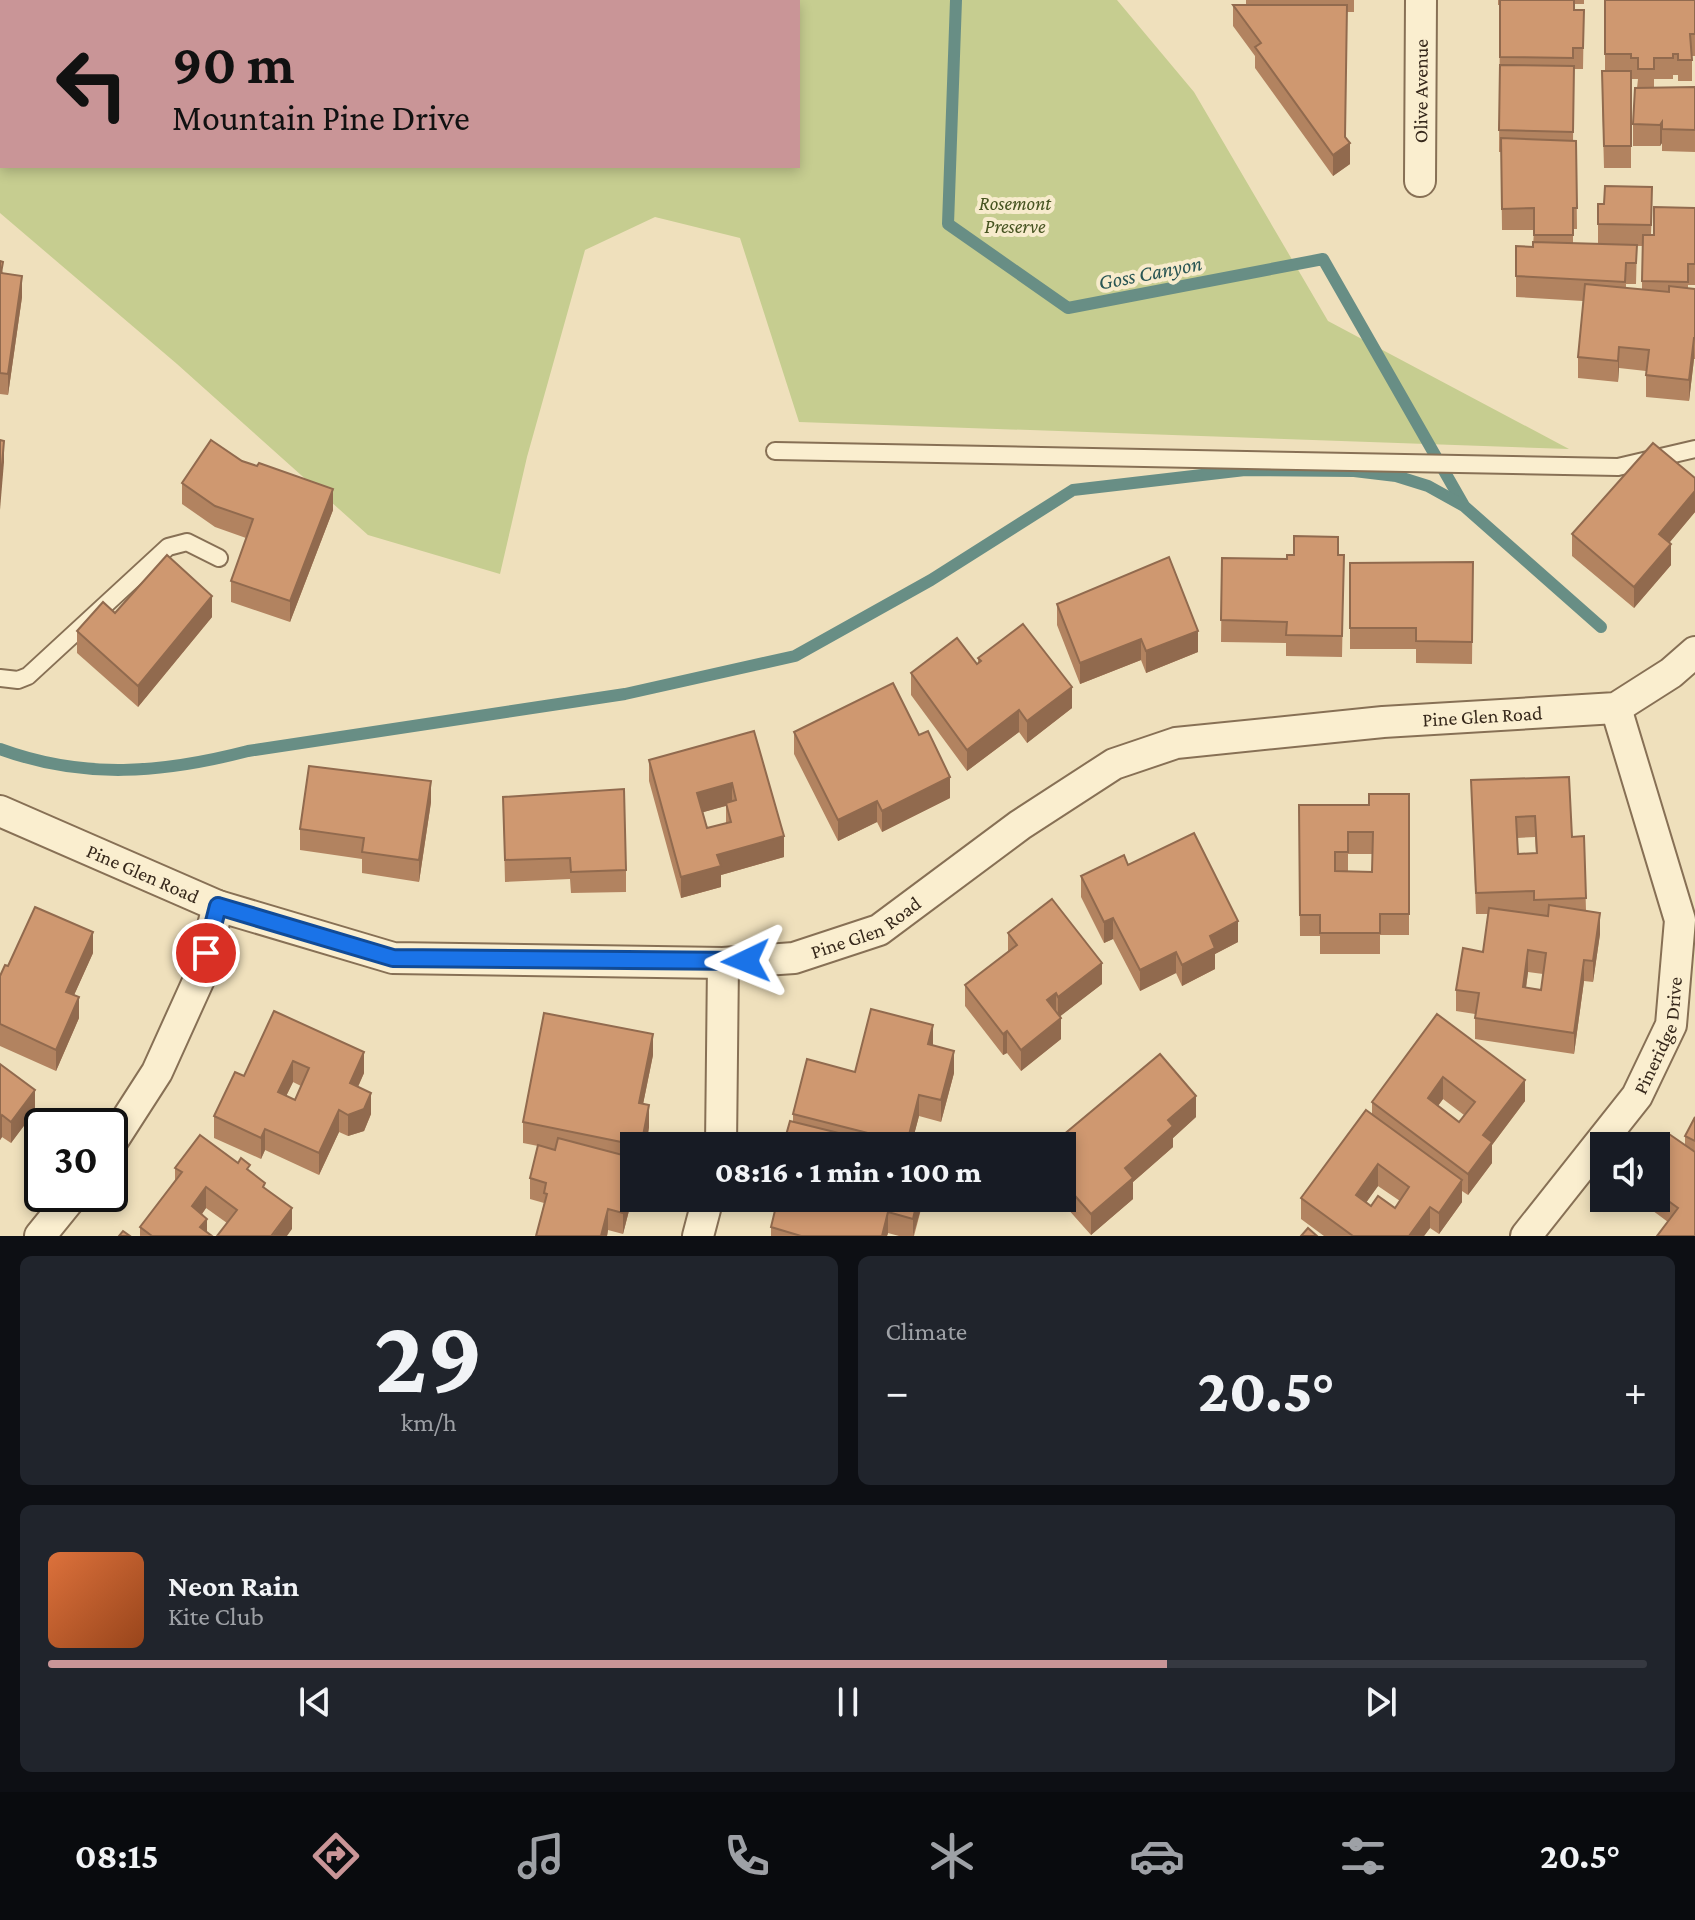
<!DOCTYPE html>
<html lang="en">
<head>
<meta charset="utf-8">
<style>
  body { margin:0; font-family:"Crimson Pro",serif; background:#20242c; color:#f1f3f6; height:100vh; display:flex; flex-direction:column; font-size:30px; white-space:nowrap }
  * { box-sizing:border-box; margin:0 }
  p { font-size:26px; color:#9ea1a6 }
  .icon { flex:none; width:44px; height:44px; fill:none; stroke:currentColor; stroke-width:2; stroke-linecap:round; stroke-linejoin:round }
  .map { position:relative; height:1236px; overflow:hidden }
  .side { display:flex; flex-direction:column; gap:20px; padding:20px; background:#0d0f14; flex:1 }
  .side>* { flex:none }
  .banner { position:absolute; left:0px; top:0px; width:800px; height:168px; box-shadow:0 4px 12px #0003; background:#c99597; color:#111; overflow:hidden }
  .fabs { position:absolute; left:1590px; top:1132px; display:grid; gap:16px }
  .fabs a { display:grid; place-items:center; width:80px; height:80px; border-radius:0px; background:#171b24; box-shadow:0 4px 12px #0003; font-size:40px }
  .speed { position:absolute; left:24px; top:1108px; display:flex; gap:16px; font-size:40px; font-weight:700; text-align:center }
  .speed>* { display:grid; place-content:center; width:104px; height:104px; border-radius:50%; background:#171b24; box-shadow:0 4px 12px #0003; line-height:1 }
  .speed .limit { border:4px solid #111; border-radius:12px; background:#fff; color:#111 }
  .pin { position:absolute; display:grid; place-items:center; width:68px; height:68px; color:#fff; margin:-34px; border:4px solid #fff; border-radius:50%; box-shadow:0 2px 8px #0007 }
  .me { position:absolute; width:88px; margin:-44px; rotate:268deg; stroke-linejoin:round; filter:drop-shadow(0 0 6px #0008) }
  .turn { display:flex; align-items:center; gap:28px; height:168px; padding:0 40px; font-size:36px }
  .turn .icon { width:104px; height:104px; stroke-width:2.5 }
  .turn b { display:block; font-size:56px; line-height:68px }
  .big { font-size:60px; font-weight:800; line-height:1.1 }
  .side .widget { flex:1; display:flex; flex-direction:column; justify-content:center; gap:12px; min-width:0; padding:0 28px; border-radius:12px; background:#20242c }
  .side .dial { align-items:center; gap:0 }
  .dial b { font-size:104px; line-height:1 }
  .song { display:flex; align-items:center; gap:24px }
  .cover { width:96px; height:96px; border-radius:12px; background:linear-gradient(135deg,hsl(20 70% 55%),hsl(20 70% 35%)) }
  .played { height:8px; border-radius:4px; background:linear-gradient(90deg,#c99597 70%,#363941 70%) }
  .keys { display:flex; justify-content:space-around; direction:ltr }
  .heat { display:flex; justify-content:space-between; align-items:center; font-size:44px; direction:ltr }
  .side .tiles { flex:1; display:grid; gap:20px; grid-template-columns:1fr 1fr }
  .widget:last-child { grid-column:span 2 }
  .trip { position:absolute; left:620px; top:1132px; width:456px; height:80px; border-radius:0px; background:#171b24; box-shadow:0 4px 12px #0003; font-weight:800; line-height:80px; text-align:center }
  .tab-bar { display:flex; height:128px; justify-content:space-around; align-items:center; background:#090b0e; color:#9ea1a6 }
  .tab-bar .icon { width:56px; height:56px }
  .tab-bar .selected { color:#c99597 }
  .tab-bar b { font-size:36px; color:#f1f3f6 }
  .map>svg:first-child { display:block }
  .green { fill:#c6cd90; fill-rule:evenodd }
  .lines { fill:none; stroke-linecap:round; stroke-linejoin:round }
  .stream { stroke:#688e85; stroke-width:12 }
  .lane-casing { stroke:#877055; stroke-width:20 }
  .street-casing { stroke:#877055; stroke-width:34 }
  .lane { stroke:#faeecf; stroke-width:16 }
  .street { stroke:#faeecf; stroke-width:30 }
  .wall { fill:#b28360; fill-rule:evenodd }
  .shaded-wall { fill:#916a4e }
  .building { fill:#cf9870; stroke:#916a4e; stroke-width:2; fill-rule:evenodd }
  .route-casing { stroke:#114b97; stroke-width:20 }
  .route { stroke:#1a73e8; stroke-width:14 }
  .labels { text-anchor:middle; stroke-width:8; stroke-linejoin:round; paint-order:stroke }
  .street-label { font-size:20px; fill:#36281b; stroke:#f7ebcc }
  .park-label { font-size:20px; font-style:italic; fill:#465320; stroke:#f7ebcc }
  .water-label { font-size:22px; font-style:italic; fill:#295654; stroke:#f7ebcc }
</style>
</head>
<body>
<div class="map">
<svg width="1695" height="1236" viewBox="0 0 1695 1236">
  <rect width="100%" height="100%" fill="#efe0bc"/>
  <!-- green -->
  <path class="green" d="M0,0H1117L1194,92L1328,321L1569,449L799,422L740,238L655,217L585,250L527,457L500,574L368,535L177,364L0,213ZM2,2H798V166H2Z"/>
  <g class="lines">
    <!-- stream -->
    <g class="stream">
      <path d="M956,0L948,224L1068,308L1323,259L1463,504"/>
      <path d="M0,749C84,780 163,773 248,751L625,694L795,656L931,580L1073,490L1245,470L1354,471L1396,476L1428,486L1464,506L1601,627"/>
    </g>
    <defs>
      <g id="lane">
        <path d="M775,451L1618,467L1695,449"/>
        <path d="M0,678L18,680L28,676L168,547L187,542L219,558"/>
      </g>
      <g id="street">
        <path id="s1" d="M1420,181L1421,0"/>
        <path id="s2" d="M0,811L218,906L393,958L723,963L794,958L879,930L1020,825L1114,764L1176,743L1383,722L1616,708L1671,673L1695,652"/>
        <path d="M110,1145L157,1072L200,977L218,906"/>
        <path d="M721,1146L723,963"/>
        <path d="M40,1236L74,1194"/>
        <path d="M698,1236L708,1198"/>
        <path id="s3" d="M1526,1236L1637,1096L1671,1025L1680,920L1616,708"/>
      </g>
    </defs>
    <!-- lane casing -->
    <use href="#lane" class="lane-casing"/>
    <!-- street casing -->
    <use href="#street" class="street-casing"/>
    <!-- lane -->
    <use href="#lane" class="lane"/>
    <!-- street -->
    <use href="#street" class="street"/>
  </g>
  <!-- wall -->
  <g class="wall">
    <path d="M1246,0H1354V12H1347L1345,137L1350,164L1333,176L1255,68V56L1233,26V5H1246Z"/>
    <path d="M1498,0H1584V4H1574V10H1584L1583,69H1574L1573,141H1576L1577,229H1573V243L1598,244V204L1652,208L1651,235H1654L1695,208V285H1688V288L1695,289V359H1694L1689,401L1646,397V371L1619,368L1618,382L1578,378V357L1583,301L1516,297V246L1533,247L1534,230H1502L1501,152H1499L1500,5H1498ZM1637,246H1642V290L1626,288V284H1636Z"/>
    <path d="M1605,0H1695V56H1692V81H1678V75H1673V79H1654V88L1695,87V152L1662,151V143L1660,146H1633V124L1638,79H1631V168H1604L1602,92L1605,71Z"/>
    <path d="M0,261L3,274L22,297L8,395L0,394Z"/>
    <path d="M242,461L333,510L290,622L231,602V581L246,538L215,527L182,504V483Z"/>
    <path d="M1695,478V512L1669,543L1671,565L1634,608L1572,556V534Z"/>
    <path d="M1344,555L1342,657L1286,656V643L1221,642L1222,558L1287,559Z"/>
    <path d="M1473,562L1472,664L1416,663V649H1350V563Z"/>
    <path d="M1057,604L1198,652L1146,673L1141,660L1080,684L1057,625Z"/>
    <path d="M115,613L212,617L138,707L77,653V631Z"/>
    <path d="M978,658L1072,708L1027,743L1019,732L967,771L911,695V673L977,664L978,663Z"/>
    <path d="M754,731L784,857L721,875V887L681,898L649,781V760ZM726,806V823L707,828L703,812Z"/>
    <path d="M794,732L950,798L882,832L877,822L838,841L794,754Z"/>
    <path d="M1471,780L1572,837L1584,836L1586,911L1600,934L1593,982L1584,981L1574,1054L1475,1039V1014L1456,1011V990L1483,952L1488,914H1476ZM1535,837L1536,853L1518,854L1517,838ZM1528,972L1543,974L1541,990L1526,988Z"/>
    <path d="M1409,794V935H1380V954H1320V936H1300L1299,805H1369ZM1348,854H1373L1372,872L1348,871Z"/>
    <path d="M503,797L626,870V892L571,893L570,879L505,882Z"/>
    <path d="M431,802L419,882L362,873V859L300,850V829Z"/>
    <path d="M1128,865L1238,942L1215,954V969L1182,986L1176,973L1140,991L1113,939L1104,943L1081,897V876Z"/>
    <path d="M1008,933L1102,984L1060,1016L1061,1039L1021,1071L1007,1053L1003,1055L965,1006V985L1008,953Z"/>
    <path d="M93,953L74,995L79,1018L56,1071L0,1046V976Z"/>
    <path d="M274,1011L364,1073L358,1087L371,1114L364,1131L348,1136L339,1132L319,1175L265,1150L261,1159L214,1138V1116L244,1076ZM293,1082L301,1086L295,1100L286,1096Z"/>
    <path d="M1437,1014L1525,1101L1492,1145V1163L1468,1195L1462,1191V1202L1439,1234L1430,1228L1424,1236H1324L1301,1219V1198L1372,1114V1102ZM1443,1099L1464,1115L1459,1122L1438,1106ZM1378,1186L1400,1201L1395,1208L1371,1206L1366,1202Z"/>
    <path d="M933,1046L954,1073L941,1122L919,1116L911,1146H783L793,1122V1114L855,1072Z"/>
    <path d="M653,1055L643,1104L649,1127L646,1146H634V1191L623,1234L608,1230L607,1236H536L544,1203L530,1199V1178L538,1146L523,1143V1122Z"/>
    <path d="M0,1064L35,1111L11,1143L2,1137L0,1140Z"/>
    <path d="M1196,1117L1173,1138V1147L1133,1182V1199L1091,1235L1058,1198H1062V1146Z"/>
    <path d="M1695,1117V1236L1668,1222L1637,1199V1198H1656V1152L1685,1145V1136Z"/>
    <path d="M175,1168L250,1172L265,1188L292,1229L227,1223L206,1208L202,1214L207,1232L212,1236H140V1227L175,1181Z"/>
    <path d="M778,1198H924L914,1236H899L888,1233L887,1236H771V1227Z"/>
  </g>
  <!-- shaded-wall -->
  <g class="shaded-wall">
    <path d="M1662,122V143L1660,146V125Z"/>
    <path d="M1350,143V164L1333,176V155Z"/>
    <path d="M22,276V297L8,395V374Z"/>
    <path d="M1694,338V359L1689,401V380Z"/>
    <path d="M1619,347V368L1618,382V361Z"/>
    <path d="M4,441V462L0,510V489Z"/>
    <path d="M333,489V510L290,622V601Z"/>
    <path d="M1695,491V512L1659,555V534Z"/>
    <path d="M1671,544V565L1634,608V587Z"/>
    <path d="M212,596V617L138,707V686Z"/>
    <path d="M1198,631V652L1146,673V651Z"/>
    <path d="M1141,639V660L1080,684V663Z"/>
    <path d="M1072,687V708L1027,743V721Z"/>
    <path d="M1019,710V732L967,771V750Z"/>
    <path d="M950,777V798L882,832V811Z"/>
    <path d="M431,781V802L419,882V860Z"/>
    <path d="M732,783V804L697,814V793Z"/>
    <path d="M877,801V822L838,841V820Z"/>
    <path d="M784,836V857L721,875V887L681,898V877L717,855Z"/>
    <path d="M1600,913V934L1593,982V961Z"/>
    <path d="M1113,918V939L1104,943V922Z"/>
    <path d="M1238,921V942L1215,954V969L1182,986V965L1210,936Z"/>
    <path d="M93,932V953L66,1013V992Z"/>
    <path d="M1528,950V972L1523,1009V987Z"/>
    <path d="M1176,952V973L1140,991V970Z"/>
    <path d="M1584,960V981L1574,1054V1033Z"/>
    <path d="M1102,963V984L1058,1018V997Z"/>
    <path d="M1056,993V1015L1047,1000Z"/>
    <path d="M79,997V1018L56,1071V1050Z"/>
    <path d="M1061,1018V1039L1021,1071V1050Z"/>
    <path d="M933,1025V1047L928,1044Z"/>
    <path d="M1007,1031V1053L1003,1055V1034Z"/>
    <path d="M653,1034V1055L639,1124V1103Z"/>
    <path d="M954,1051V1073L941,1122V1100Z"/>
    <path d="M364,1052V1073L350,1104V1083Z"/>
    <path d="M293,1061V1082L278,1113V1092Z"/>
    <path d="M1443,1077V1099L1428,1119V1098Z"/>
    <path d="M1525,1080V1101L1492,1145V1163L1468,1195V1174L1483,1135Z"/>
    <path d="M35,1090V1111L11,1143V1122Z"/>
    <path d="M371,1093V1114L364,1131L348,1136V1115Z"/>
    <path d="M919,1095V1116L911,1146H907Z"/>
    <path d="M1196,1096V1117L1173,1138V1147L1133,1182V1199L1091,1235V1214L1125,1168L1168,1120Z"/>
    <path d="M649,1105V1127L646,1146H641Z"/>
    <path d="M339,1110V1132L319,1175V1153Z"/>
    <path d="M2,1115V1137L0,1140V1119Z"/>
    <path d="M265,1129V1150L261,1159V1138Z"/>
    <path d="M1378,1164V1186L1356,1217V1195Z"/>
    <path d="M634,1169V1191L623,1234V1213Z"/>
    <path d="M1462,1180V1202L1439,1234V1213Z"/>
    <path d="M206,1187V1208L192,1228V1206Z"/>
    <path d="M918,1198H924L913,1236V1219Z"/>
    <path d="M1430,1207V1228L1424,1236H1409Z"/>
    <path d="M292,1208V1229L287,1236H272Z"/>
    <path d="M608,1209V1230L607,1236H601Z"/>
    <path d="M888,1212V1233L887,1236H882Z"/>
    <path d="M207,1219V1236L200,1227Z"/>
  </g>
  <!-- building -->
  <g class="building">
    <path d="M1500,0H1574V10H1584L1583,48H1573V58L1500,57Z"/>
    <path d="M1605,0H1695V34H1690L1692,60H1678V54H1673V58H1654V69H1638V58H1631V54H1605Z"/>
    <path d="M1233,5H1347L1345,137L1350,143L1333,155L1255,47L1261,43Z"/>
    <path d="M1500,65L1574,66L1573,132L1499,130Z"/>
    <path d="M1602,71H1631V146H1604Z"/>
    <path d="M1695,87V130L1662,129V122L1660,125L1633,124L1635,88Z"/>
    <path d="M1501,138L1576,141L1577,208H1573V235H1534V208L1502,209Z"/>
    <path d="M1605,186L1652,187L1651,225L1598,224V204H1604Z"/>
    <path d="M1654,207L1695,208V264H1688V282L1642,281L1643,235H1654Z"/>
    <path d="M1533,242L1637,245L1636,263H1626L1625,282L1516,276V246L1533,247Z"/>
    <path d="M0,261L3,262L1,273L22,276L8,374L0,373Z"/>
    <path d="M1585,284L1669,292V286L1695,289V338H1694L1689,380L1646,375L1649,350L1619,347L1618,361L1578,357Z"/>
    <path d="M0,440L4,441L0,489Z"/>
    <path d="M211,440L242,461L257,466L259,463L333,489L290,601L231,581L253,519L215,506L182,483Z"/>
    <path d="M1653,443L1695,478V491L1659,534L1671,544L1634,587L1572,534Z"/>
    <path d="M1294,536L1338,537V555H1344L1342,636L1286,635L1287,622L1221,620L1222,558L1287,559V555H1294Z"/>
    <path d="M167,555L212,596L138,686L77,631L103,602L115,613Z"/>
    <path d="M1169,557L1198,631L1146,651L1141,639L1080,663L1057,604Z"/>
    <path d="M1473,562L1472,642L1416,641V628H1350V563Z"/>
    <path d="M1023,624L1072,687L1027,721L1019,710L967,750L911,673L957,638L977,664L981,661L978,658Z"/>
    <path d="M893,683L919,735L928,731L950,777L882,811L877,801L838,820L794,732Z"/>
    <path d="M754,731L784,836L717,855L721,866L681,877L649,760ZM732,783L736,800L726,803L731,822L707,828L697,793Z"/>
    <path d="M309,766L431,781L419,860L362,852L364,838L300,829Z"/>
    <path d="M1569,777L1572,837L1584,836L1586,898L1534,900V891L1476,893L1471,780ZM1535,816L1537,853L1518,854L1516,817Z"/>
    <path d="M624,789L626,870L571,872L570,858L505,860L503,797Z"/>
    <path d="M1369,794H1409V914H1380V933H1320V915H1300L1299,805H1369ZM1348,832H1373L1372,872L1335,871V852H1348Z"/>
    <path d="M1194,833L1238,921L1210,936L1215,948L1182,965L1176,952L1140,970L1113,918L1104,922L1081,876L1124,855L1128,865Z"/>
    <path d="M1052,899L1102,963L1058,997L1056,993L1047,1000L1061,1018L1021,1050L1007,1031L1003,1034L965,985L1017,945L1008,933Z"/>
    <path d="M1549,905L1600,913L1593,961L1584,960L1574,1033L1475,1018L1479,993L1456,990L1463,948L1483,952L1489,908L1548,916ZM1528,950L1546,953L1541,990L1523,987Z"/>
    <path d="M35,907L93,932L66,992L79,997L56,1050L0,1024V976L5,965L8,966Z"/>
    <path d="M871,1009L933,1025L928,1044L954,1051L941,1100L919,1095L907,1143L793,1114L807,1059L855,1072Z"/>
    <path d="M274,1011L364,1052L350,1083L371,1093L364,1109L348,1115L339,1110L319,1153L265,1129L261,1138L214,1116L235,1072L244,1076ZM293,1061L309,1068L295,1100L278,1092Z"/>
    <path d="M544,1013L653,1034L639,1103L649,1105L641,1146L523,1122Z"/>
    <path d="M1437,1014L1525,1080L1483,1135L1492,1142L1468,1174L1372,1102ZM1443,1077L1475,1102L1459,1122L1428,1098Z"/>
    <path d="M1160,1054L1196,1096L1168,1120L1173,1126L1125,1168L1133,1178L1091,1214L1062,1181V1146H1050Z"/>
    <path d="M0,1064L35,1090L11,1122L2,1115L0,1119Z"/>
    <path d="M1366,1110L1462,1180L1439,1213L1430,1207L1409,1236H1353L1301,1198ZM1378,1164L1409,1187L1395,1208L1378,1196L1371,1206L1356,1195Z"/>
    <path d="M1695,1117V1141L1685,1136Z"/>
    <path d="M790,1121L871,1141L870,1145L875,1146H783Z"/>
    <path d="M1669,1134L1695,1152V1236H1657L1678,1208L1656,1192V1152Z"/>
    <path d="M200,1135L238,1163L241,1158L250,1165L247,1169L265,1183L263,1187L292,1208L272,1235L273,1236H217L237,1210L206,1187L192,1206L207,1219L200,1227L212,1236H152L140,1227L182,1172L175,1168Z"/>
    <path d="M558,1138L634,1158V1169L623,1213L608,1209L601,1236H536L547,1194L544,1193L546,1183L530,1178L538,1145L555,1150Z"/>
    <path d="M778,1198H918L913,1219L888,1212L882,1236H801L771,1227Z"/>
    <path d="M1308,1228L1317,1236H1301Z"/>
    <path d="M123,1231L130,1236H119Z"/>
  </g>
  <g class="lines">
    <defs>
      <path id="route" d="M206,953L218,906L393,958L746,961"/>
    </defs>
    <!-- route casing -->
    <use href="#route" class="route-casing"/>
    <!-- route -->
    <use href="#route" class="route"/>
  </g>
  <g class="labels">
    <!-- street labels -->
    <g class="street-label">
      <text dy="7" stroke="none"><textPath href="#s1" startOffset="90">Olive Avenue</textPath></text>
      <text dy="7" stroke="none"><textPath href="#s2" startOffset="1572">Pine Glen Road</textPath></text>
      <text dy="7" stroke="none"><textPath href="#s2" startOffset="156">Pine Glen Road</textPath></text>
      <text dy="7" stroke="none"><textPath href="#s2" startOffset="900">Pine Glen Road</textPath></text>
      <text dy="7" stroke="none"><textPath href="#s3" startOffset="244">Pineridge Drive</textPath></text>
    </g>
    <!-- park labels -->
    <g class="park-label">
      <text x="1015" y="210">Rosemont<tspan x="1015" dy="23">Preserve</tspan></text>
    </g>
    <!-- water labels -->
    <g class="water-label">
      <text transform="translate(1150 272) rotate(-11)" y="8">Goss Canyon</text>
    </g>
  </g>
</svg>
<div class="fabs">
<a><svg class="icon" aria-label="sound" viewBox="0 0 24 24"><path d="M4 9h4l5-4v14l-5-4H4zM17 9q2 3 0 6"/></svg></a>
</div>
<div class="speed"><div class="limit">30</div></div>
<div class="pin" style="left:206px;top:953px;background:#d93025"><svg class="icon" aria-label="arrive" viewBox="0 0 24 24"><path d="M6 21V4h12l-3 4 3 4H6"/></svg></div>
<svg class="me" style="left:746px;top:961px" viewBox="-20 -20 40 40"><path d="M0-17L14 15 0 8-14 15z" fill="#1a73e8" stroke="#fff" stroke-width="4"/></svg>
<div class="trip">08:16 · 1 min · 100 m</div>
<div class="banner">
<div class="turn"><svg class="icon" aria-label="left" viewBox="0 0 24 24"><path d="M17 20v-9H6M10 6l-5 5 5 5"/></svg><div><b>90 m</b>Mountain Pine Drive</div></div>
</div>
</div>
<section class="side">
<div class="tiles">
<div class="widget dial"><b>29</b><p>km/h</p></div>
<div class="widget"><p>Climate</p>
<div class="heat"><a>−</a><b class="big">20.5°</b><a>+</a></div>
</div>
<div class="widget">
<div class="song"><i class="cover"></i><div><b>Neon Rain</b><p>Kite Club</p></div></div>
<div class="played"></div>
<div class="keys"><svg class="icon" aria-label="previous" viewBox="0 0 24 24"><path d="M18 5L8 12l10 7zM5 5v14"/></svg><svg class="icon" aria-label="pause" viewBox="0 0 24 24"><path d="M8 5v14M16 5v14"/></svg><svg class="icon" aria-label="next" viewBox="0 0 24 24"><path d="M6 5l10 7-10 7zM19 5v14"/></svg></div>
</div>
</div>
</section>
<nav class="tab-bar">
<b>08:15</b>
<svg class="icon selected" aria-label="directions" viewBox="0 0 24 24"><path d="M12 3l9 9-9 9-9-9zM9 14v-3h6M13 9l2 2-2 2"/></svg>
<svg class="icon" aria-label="music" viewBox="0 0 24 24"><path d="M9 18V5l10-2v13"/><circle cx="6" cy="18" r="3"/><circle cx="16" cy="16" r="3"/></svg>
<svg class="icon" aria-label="phone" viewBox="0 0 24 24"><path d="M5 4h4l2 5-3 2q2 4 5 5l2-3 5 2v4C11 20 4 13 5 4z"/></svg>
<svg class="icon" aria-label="climate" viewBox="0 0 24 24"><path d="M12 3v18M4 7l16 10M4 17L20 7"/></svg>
<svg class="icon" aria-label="car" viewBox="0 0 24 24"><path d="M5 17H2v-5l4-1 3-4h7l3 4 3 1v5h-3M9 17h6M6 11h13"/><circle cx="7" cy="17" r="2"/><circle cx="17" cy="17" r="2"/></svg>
<svg class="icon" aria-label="filters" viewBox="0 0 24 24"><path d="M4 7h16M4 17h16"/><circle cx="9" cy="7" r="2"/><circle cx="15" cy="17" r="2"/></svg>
<b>20.5°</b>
</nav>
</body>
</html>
